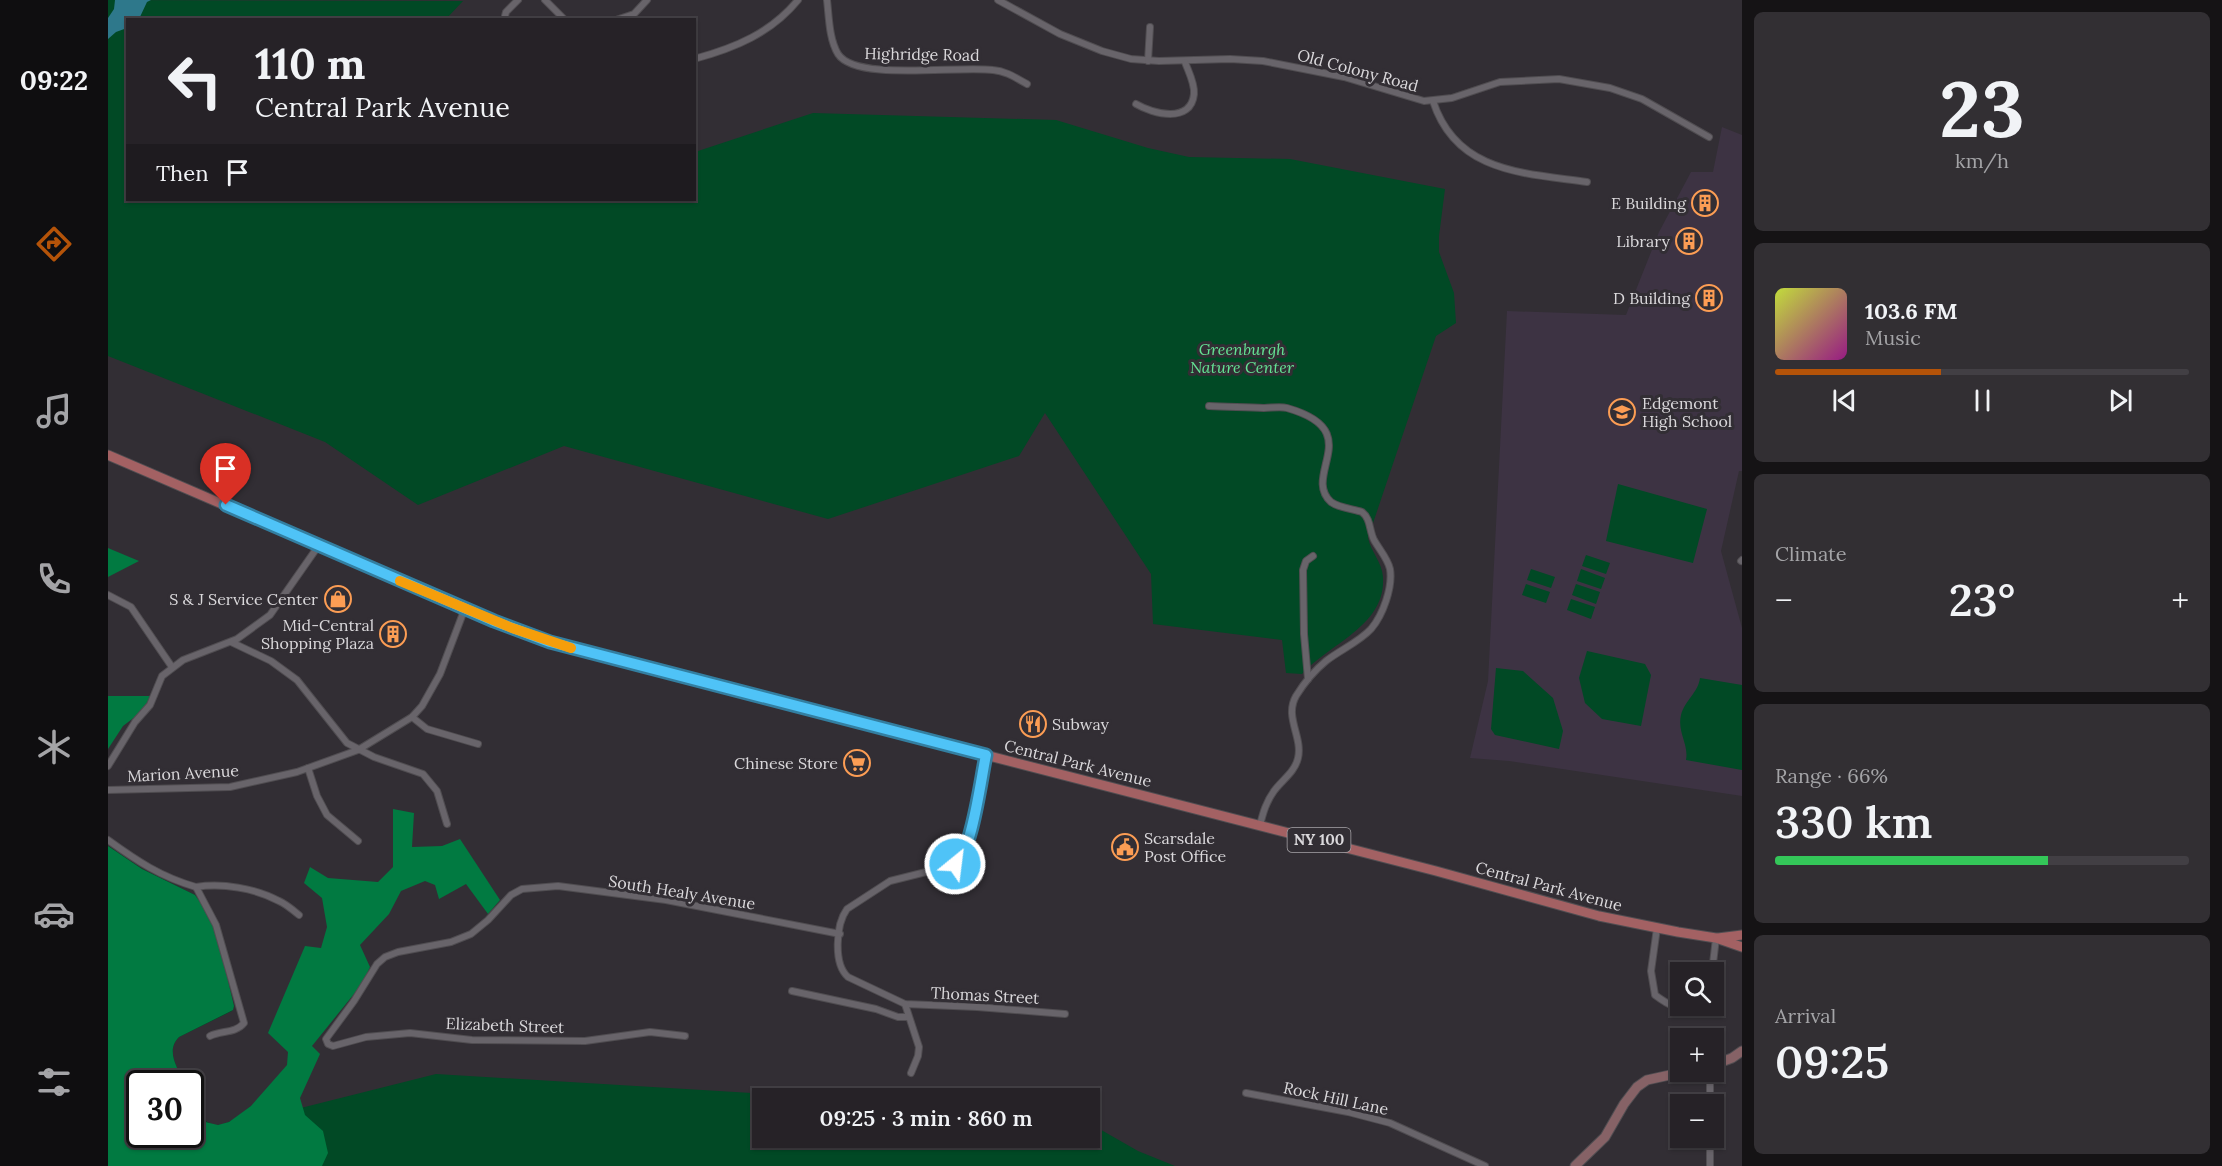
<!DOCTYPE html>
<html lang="en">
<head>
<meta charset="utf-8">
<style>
  body { margin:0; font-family:Lora,serif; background:#322f33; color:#f1f3f6; height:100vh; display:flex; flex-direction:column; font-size:22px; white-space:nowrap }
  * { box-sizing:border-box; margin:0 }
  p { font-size:20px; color:#a4a4a7 }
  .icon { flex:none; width:33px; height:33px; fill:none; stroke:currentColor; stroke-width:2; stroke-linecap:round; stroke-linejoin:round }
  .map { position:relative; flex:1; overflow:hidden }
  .panel { display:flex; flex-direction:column; gap:12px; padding:12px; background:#151315; width:480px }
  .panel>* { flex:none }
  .banner { position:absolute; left:18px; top:18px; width:570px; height:183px; border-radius:0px; box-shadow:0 2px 4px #0004,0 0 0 2px #423f44; background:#262227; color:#f1f3f6; overflow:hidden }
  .tools { position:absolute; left:1562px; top:962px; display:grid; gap:12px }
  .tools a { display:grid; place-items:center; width:54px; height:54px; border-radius:0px; background:#262227; box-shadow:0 2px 4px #0004,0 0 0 2px #423f44; font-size:30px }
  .speed { position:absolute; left:18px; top:1070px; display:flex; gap:12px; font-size:30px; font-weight:700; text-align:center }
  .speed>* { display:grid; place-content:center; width:78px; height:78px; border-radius:50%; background:#262227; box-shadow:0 2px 4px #0004,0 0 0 2px #423f44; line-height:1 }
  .speed .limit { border:3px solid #111; border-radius:9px; background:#fff; color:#111 }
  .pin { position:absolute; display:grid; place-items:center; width:51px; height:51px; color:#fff; margin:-62px -26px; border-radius:50% 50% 50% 0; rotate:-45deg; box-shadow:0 0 6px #0007 }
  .pin .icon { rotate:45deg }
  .me { position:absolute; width:66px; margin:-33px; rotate:29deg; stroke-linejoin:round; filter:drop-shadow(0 0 4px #0008) }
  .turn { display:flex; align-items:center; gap:21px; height:126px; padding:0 30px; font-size:27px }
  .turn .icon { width:78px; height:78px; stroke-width:2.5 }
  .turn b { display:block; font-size:42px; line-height:51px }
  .then { display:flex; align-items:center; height:57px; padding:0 30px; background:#0003; gap:12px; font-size:22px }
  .big { font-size:45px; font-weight:600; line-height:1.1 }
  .panel .widget { flex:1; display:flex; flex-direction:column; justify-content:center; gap:9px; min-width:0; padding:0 21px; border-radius:9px; background:#322f33 }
  .panel .dial { align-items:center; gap:0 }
  .dial b { font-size:78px; line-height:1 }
  .song { display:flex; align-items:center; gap:18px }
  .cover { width:72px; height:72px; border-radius:9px; background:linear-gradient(135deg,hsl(70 70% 55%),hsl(310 70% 35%)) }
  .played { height:6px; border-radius:3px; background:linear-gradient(90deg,#b45309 40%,#423f44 40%) }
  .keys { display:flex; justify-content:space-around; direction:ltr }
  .heat { display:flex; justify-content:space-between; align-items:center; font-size:33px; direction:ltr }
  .charge { height:9px; border-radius:4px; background:linear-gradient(90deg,#34c759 66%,#423f44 0) }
  .trip { position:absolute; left:644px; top:1088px; width:348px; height:60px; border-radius:0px; background:#262227; box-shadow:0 2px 4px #0004,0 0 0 2px #423f44; font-weight:600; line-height:60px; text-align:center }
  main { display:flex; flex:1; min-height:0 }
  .tab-bar { display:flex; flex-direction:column; width:108px; justify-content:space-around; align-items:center; background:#0f0e10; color:#a4a4a7 }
  .tab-bar .icon { width:42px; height:42px }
  .tab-bar .on { color:#b45309 }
  .tab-bar b { font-size:27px; color:#f1f3f6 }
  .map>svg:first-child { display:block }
  .education { fill:#3d3343 }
  .green { fill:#014925 }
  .forest { fill:#017a41 }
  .water { fill:#2e788b }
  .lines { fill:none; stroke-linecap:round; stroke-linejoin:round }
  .street-casing { stroke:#504d51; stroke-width:8 }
  .secondary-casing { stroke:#504d51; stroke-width:11 }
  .primary-casing { stroke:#504d51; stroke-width:11 }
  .street { stroke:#68646a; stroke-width:6 }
  .secondary { stroke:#866266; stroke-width:9 }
  .primary { stroke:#a36163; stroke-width:9 }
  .route-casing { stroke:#337fa1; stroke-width:15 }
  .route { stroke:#4fc3f7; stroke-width:10 }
  .slow { stroke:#f59e0b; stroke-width:10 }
  .labels { text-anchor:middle; stroke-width:6; stroke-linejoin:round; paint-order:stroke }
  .shield { fill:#322e34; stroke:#a8a5a9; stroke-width:1.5 }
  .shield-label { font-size:15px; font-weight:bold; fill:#dad8db }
  .street-label { font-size:16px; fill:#dad8db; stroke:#322e34 }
  .poi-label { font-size:16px; fill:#dad8db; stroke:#322e34; text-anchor:end }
  .park-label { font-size:16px; font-style:italic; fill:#64e394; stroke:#322e34 }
</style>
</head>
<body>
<main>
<nav class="tab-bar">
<b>09:22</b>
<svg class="icon on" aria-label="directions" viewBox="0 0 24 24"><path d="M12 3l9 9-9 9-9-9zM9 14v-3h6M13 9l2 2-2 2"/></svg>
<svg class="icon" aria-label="music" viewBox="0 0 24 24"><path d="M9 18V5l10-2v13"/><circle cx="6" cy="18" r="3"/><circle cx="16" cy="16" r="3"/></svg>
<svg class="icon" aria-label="phone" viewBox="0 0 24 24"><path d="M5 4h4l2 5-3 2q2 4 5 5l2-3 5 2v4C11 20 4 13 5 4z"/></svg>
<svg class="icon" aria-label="climate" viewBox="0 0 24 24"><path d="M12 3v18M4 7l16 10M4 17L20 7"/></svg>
<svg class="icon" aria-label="car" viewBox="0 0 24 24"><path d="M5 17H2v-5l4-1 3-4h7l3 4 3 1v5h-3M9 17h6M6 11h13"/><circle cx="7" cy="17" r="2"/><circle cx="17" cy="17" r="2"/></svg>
<svg class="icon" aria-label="filters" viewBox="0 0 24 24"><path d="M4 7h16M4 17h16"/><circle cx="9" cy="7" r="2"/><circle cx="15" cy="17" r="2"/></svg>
</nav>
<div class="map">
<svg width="1634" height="1166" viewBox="0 0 1634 1166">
  <rect width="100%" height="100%" fill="#322e34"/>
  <!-- education -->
  <path class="education" d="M1614,127L1634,135V471H1631L1613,551L1634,628V796L1401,761L1362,758L1380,681L1399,311L1518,315L1551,232L1583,172H1605Z"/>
  <!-- green -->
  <g class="green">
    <path d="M0,0L355,1L338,19L20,20V200H586L587,152L705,113L948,120L1040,148L1081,157L1182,159L1337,189L1331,236V252L1346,293L1348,323L1328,336L1260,538C1263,552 1274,562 1275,577C1278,626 1222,643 1194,674L1178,673L1174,640L1045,624L1043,574L937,413L911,456L720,519L456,446L310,505L217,442L0,356Z"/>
    <path d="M1510,484L1599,509L1585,563L1498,541Z"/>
    <path d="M1478,555L1502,563L1498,574L1474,566Z"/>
    <path d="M1423,569L1447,577L1443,588L1419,580Z"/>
    <path d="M1473,569L1497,578L1493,589L1469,581Z"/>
    <path d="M1418,584L1442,592L1438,603L1414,595Z"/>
    <path d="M1468,584L1492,592L1488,604L1464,595Z"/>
    <path d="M1463,599L1487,607L1483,619L1459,610Z"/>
    <path d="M1479,651L1537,664L1543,675L1533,726L1494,719L1477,703L1471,678Z"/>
    <path d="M1388,668L1415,671L1445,698L1455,731L1451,749L1387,735L1383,729Z"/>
    <path d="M1592,678L1634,685V770L1578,760C1581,744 1569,732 1573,715C1577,700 1590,693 1592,678Z"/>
    <path d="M0,846L34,869L87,895L126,1006L124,1011L71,1037C57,1051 70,1068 76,1083H32V1134H82L83,1098C99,1136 116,1129 143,1106L161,1116L328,1074L729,1098H654V1137H981V1123L1030,1151L1067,1166H0Z"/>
  </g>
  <!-- forest -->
  <g class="forest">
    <path d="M0,548L31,561L0,577Z"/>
    <path d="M0,696H43L36,710L15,726L0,749Z"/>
    <path d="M285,809L306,813L304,847L334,846L352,839L392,900L380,914L358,884L331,899L327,885L317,881L293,891L281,914L252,945L262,967L254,984L204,1046L212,1054L192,1098L197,1115L215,1131L220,1153L214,1166H0V846L34,869L87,895L98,910L109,934L126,1006L125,1010L71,1037C57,1051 70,1068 76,1083H32V1134H82L83,1098L90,1115L97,1122L110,1125L121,1122L143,1106L179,1065L180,1052L160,1033L197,946L213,948L219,927L214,898L196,883L202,867L220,878L270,882L285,867Z"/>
  </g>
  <!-- water -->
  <path class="water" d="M7,0H43L39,2L31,19L20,20L19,28L8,32L0,39V18L6,9Z"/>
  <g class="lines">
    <defs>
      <g id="street">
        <path d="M437,0L457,20"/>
        <path d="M719,0C721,17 721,39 730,54C748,82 851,65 885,70C898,71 908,78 919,84"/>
        <path d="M890,0L952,34L994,51L1023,59L1051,61L1122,59L1155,61L1236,77L1316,101L1344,98L1392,82L1451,79L1502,88L1534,99L1601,137"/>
        <path d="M396,20L398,12L410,0"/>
        <path d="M508,20L526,14L539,0"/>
        <path d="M586,59C627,48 663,33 690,0"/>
        <path d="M1040,61L1042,27"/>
        <path d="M1325,101C1348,173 1416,173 1479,182"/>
        <path d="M1028,104C1045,114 1083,124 1086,94C1087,83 1080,71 1077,62"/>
        <path d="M1101,406C1119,407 1138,407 1156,408C1163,408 1172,406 1179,408C1260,431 1193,475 1223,502C1231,508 1245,509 1254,512C1263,519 1261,530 1266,540C1271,549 1280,559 1282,569C1285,587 1275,615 1263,629C1251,642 1232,650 1218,661C1207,670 1196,683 1188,696C1176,717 1195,737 1190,758C1187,772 1174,780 1166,791C1158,802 1155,813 1152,825"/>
        <path d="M1633,561L1634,560"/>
        <path d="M0,595L23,607L64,667"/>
        <path d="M123,642L163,661L189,680L239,743L266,757L315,774L329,791L339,824"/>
        <path d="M1200,679L1196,634L1195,570L1198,561L1205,556"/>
        <path d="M304,717L319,729L370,744"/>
        <path d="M878,755L860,843L851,862L842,866L782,881L739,909C728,924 725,964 740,977L797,1004L869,1007L957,1014"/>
        <path d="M0,766L27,722L42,705L54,676L75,660L129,639L162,615L211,545"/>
        <path d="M200,768L209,796L219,815L250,841"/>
        <path d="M0,790L122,787L189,772L250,750L304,717L314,706L332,674L357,608"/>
        <path d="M0,840C29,861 53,877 88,887L108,925L136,1023C127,1034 114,1030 102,1036"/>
        <path d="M88,887C114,883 147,888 171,901C178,904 185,910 191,915"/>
        <path d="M1549,928L1543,971L1547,995C1559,1004 1571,1012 1587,1005"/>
        <path d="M1604,972L1608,938"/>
        <path d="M684,991L768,1009L790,1017H800"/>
        <path d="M797,1004L811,1047L810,1056L803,1073"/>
        <path d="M577,1036L542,1032L477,1041L364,1040L302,1033L258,1037L225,1046L220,1044L218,1039L246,1001L269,964L277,957L290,952L343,942L363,934L380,920L403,895L414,889L450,886L558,900L732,934"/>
        <path d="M1602,1071V1104"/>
        <path d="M1138,1093L1240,1112L1282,1123L1377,1166"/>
        <path d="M1602,1137V1166"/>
      </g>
      <g id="secondary">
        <path d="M1605,1065L1624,1058L1634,1051"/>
        <path d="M1467,1166L1497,1137L1516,1104L1529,1087L1539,1080L1580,1071"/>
      </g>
      <g id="primary">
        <path d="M0,455L386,621L462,648L1328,871L1491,916L1570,932L1608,938L1634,947"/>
        <path d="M1610,938L1634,935"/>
      </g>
    </defs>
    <!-- street casing -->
    <use href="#street" class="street-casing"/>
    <!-- secondary casing -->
    <use href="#secondary" class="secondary-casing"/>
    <!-- primary casing -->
    <use href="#primary" class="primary-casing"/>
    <!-- street -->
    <use href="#street" class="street"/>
    <!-- secondary -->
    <use href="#secondary" class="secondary"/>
    <!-- primary -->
    <use href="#primary" class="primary"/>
  </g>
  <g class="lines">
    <defs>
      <path id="route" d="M118,505L386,621L442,642L878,755C873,778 864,853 847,864"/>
    </defs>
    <!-- route casing -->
    <use href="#route" class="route-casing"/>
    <!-- route -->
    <use href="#route" class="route"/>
    <!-- slow -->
    <path class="slow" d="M292,581L404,628L463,648"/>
  </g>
  <!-- icons -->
  <defs>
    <symbol id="building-ring" viewBox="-11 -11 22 22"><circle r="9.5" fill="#322e34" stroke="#fc9d54" stroke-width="1.5"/><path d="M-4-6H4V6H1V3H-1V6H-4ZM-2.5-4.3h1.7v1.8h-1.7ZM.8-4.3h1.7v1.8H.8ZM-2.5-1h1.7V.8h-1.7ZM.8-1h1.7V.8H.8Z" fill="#fc9d54"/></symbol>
    <symbol id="school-ring" viewBox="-11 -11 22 22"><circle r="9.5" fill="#322e34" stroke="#fc9d54" stroke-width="1.5"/><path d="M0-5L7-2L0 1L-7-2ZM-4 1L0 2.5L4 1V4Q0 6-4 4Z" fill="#fc9d54"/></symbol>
    <symbol id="shop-ring" viewBox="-11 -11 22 22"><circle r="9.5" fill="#322e34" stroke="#fc9d54" stroke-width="1.5"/><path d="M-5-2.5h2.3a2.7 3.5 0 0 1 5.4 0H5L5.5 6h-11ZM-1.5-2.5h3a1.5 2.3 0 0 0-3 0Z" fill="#fc9d54"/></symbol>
    <symbol id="restaurant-ring" viewBox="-11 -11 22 22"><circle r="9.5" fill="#322e34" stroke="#fc9d54" stroke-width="1.5"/><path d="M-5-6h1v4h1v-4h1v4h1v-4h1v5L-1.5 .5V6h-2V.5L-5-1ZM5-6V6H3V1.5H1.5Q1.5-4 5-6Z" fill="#fc9d54"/></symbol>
    <symbol id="supermarket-ring" viewBox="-11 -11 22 22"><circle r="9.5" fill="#322e34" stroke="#fc9d54" stroke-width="1.5"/><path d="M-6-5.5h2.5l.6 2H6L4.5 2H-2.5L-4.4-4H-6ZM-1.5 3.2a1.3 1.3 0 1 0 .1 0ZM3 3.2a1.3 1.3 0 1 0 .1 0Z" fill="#fc9d54"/></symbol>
    <symbol id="civic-ring" viewBox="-11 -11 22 22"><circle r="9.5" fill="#322e34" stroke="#fc9d54" stroke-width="1.5"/><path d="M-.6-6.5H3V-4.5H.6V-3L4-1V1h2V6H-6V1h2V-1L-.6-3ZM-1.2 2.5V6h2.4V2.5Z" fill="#fc9d54"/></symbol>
  </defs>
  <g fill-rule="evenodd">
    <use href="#building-ring" x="1582" y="188" width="30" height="30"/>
    <use href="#building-ring" x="1566" y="226" width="30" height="30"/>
    <use href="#building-ring" x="1586" y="283" width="30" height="30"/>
    <use href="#school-ring" x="1499" y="397" width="30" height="30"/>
    <use href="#shop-ring" x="215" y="584" width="30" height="30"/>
    <use href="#building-ring" x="270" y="619" width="30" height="30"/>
    <use href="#restaurant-ring" x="910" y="709" width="30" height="30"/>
    <use href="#supermarket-ring" x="734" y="748" width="30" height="30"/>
    <use href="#civic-ring" x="1002" y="832" width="30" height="30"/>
  </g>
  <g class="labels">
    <!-- shield labels -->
    <rect class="shield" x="1179.5" y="828" width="63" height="24" rx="4.5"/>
    <g class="shield-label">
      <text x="1211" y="845">NY 100</text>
    </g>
    <!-- street labels -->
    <g class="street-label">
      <text transform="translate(814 54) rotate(1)" y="6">Highridge Road</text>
      <text transform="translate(1250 70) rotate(15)" y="6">Old Colony Road</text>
      <text transform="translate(970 763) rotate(14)" y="6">Central Park Avenue</text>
      <text transform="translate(75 773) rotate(-3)" y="6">Marion Avenue</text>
      <text transform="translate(1441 886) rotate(15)" y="6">Central Park Avenue</text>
      <text transform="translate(574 892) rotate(9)" y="6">South Healy Avenue</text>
      <text transform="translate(877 995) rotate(3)" y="6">Thomas Street</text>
      <text transform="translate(397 1025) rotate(2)" y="6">Elizabeth Street</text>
      <text transform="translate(1228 1098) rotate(12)" y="6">Rock Hill Lane</text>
    </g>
    <!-- poi labels -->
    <g class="poi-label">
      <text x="1578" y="209">E Building</text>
      <text x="1562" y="247">Library</text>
      <text x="1582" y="304">D Building</text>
      <text x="1534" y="409" text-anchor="start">Edgemont<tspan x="1534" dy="18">High School</tspan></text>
      <text x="210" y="605">S &amp; J Service Center</text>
      <text x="266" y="631">Mid-Central<tspan x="266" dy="18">Shopping Plaza</tspan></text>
      <text x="944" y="730" text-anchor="start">Subway</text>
      <text x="730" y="769">Chinese Store</text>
      <text x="1036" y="844" text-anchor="start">Scarsdale<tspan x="1036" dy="18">Post Office</tspan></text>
    </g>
    <!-- park labels -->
    <g class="park-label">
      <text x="1134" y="355">Greenburgh<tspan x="1134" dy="18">Nature Center</tspan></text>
    </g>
  </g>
</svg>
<div class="tools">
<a><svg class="icon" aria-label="search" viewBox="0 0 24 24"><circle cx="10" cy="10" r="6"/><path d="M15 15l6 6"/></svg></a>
<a>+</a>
<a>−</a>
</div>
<div class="speed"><div class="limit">30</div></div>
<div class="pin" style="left:118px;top:505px;background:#d93025"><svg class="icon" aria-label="arrive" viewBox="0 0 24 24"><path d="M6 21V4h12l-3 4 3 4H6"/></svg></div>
<svg class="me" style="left:847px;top:864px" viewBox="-20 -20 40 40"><circle r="17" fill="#4fc3f7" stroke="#fff" stroke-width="3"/><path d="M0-11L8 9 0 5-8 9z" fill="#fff"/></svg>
<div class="trip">09:25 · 3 min · 860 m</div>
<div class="banner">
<div class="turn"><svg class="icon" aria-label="left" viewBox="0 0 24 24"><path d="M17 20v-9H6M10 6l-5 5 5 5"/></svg><div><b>110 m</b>Central Park Avenue</div></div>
<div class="then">Then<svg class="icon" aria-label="arrive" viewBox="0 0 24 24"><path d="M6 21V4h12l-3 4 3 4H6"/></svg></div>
</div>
</div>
<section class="panel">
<div class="widget dial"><b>23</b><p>km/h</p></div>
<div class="widget">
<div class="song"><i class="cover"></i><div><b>103.6 FM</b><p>Music</p></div></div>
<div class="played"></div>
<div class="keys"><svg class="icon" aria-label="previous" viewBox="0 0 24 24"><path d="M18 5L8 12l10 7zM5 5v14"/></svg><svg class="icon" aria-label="pause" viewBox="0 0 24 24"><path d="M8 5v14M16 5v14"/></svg><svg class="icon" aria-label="next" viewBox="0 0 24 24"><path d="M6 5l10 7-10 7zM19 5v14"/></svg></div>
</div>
<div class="widget"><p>Climate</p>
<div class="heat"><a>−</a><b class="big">23°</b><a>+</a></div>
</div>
<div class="widget"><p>Range · 66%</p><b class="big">330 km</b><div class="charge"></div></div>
<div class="widget"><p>Arrival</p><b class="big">09:25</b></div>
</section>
</main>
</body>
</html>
